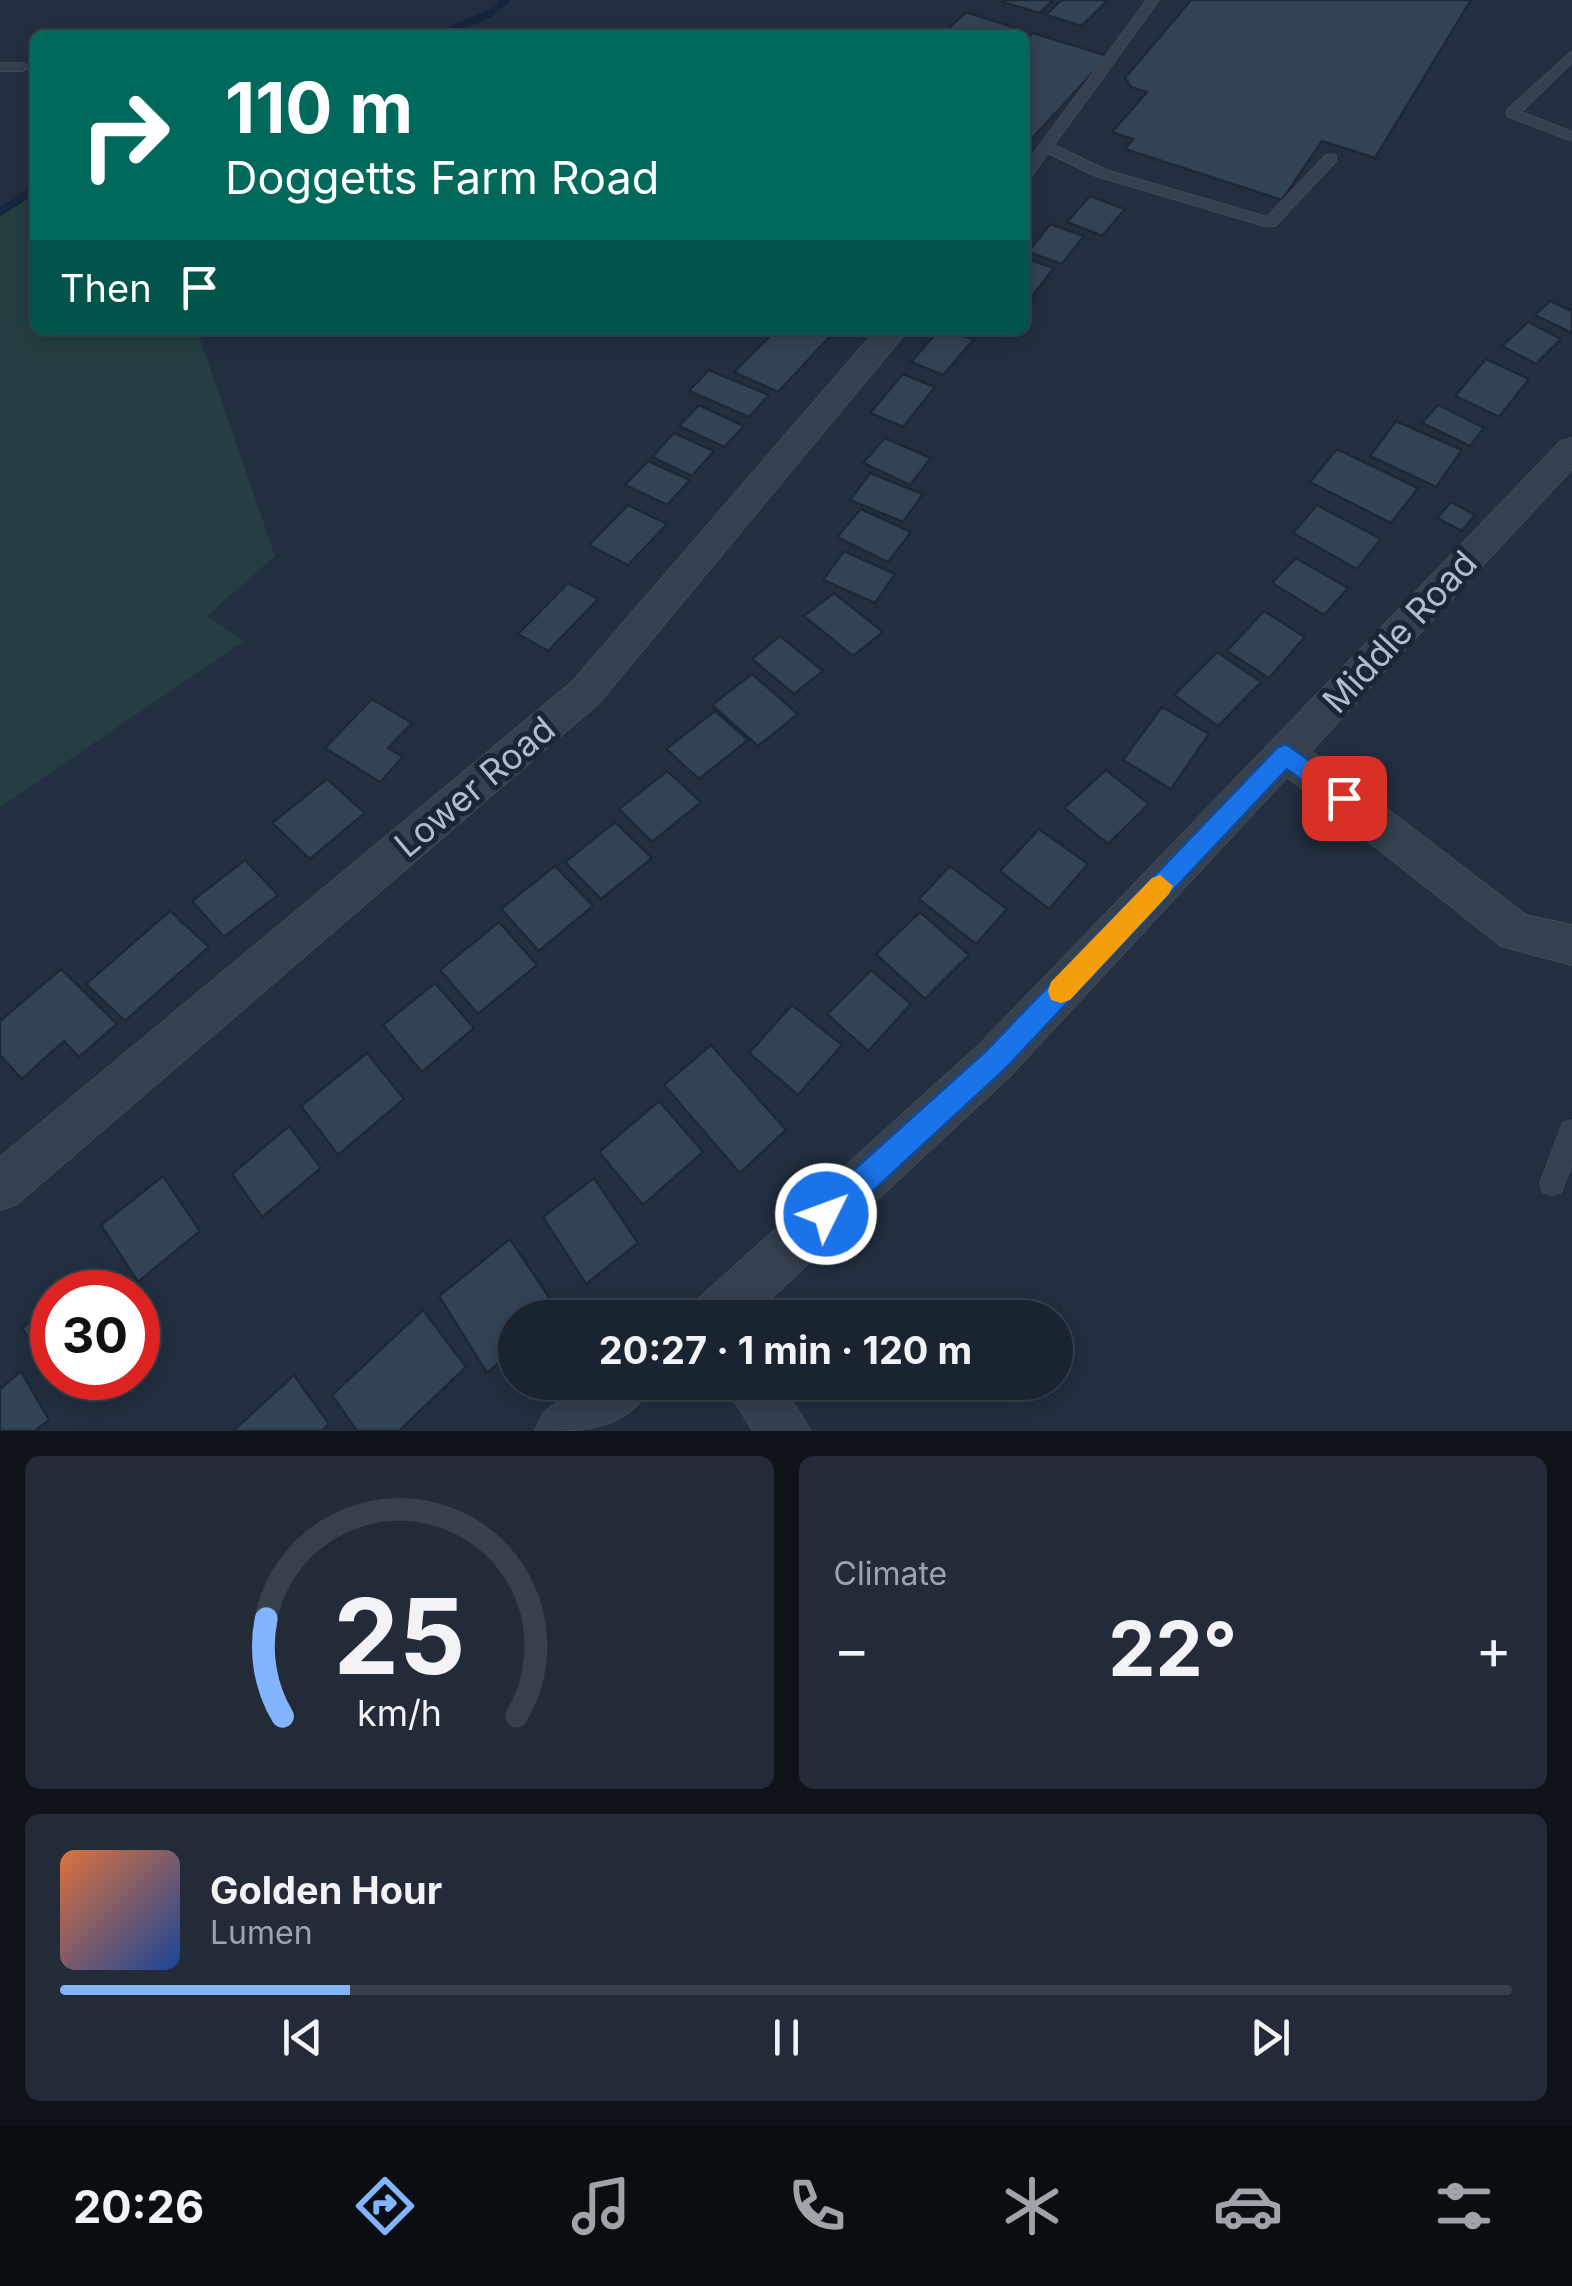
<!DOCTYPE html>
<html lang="en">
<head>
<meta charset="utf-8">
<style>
  body { margin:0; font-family:Inter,sans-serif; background:#232b38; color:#f1f3f6; height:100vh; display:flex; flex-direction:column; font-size:38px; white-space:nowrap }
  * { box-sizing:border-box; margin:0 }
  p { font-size:32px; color:#9fa4ab }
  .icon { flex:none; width:55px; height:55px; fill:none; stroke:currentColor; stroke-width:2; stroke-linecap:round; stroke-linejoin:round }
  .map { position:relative; height:1431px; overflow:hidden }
  .sheet { display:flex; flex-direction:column; gap:25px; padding:25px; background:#0e131a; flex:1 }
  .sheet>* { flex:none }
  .top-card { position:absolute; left:30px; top:30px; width:1000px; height:305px; border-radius:15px; box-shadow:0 5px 25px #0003,0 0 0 2px #38404c; background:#00695c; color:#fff; overflow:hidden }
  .speed { position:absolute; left:30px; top:1270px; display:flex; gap:20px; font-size:50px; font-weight:700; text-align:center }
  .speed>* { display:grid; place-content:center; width:130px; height:130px; border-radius:50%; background:#1a2330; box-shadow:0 5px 25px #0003,0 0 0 2px #38404c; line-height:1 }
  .speed .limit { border:15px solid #d22; background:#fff; color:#111 }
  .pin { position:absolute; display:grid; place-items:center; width:85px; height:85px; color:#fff; margin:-42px; border-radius:20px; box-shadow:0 5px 15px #0006 }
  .me { position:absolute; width:110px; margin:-55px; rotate:48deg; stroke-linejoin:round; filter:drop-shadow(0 0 8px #0008) }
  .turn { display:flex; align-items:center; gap:35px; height:210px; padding:0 30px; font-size:45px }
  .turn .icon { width:130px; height:130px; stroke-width:2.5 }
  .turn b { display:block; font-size:70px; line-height:85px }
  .then { display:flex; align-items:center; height:95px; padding:0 30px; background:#0003; gap:20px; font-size:38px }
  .big { font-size:75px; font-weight:700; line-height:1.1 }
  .sheet .tile { flex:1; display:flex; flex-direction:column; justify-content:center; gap:15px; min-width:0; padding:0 35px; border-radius:15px; background:#232b38 }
  .sheet .dial { align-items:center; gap:0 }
  .dial svg { height:260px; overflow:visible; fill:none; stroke:#38404c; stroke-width:7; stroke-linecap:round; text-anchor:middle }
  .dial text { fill:#f1f3f6; stroke:none }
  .song { display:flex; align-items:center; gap:30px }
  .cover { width:120px; height:120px; border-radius:15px; background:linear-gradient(135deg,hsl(20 70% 55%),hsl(220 70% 35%)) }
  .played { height:10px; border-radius:5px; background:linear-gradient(90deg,#83b5ff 20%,#38404c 20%) }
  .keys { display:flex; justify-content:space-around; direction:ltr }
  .heat { display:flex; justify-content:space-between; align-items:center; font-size:55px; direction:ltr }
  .sheet .tiles { flex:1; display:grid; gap:25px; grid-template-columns:1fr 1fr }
  .tile:last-child { grid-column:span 2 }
  .trip { position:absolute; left:498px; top:1300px; width:575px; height:100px; border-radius:50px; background:#1a2330; box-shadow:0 5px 25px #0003,0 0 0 2px #38404c; font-weight:700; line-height:100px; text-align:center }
  .tab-bar { display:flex; height:160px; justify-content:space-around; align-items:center; background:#0a0e13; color:#9fa4ab }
  .tab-bar .icon { width:70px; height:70px }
  .tab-bar .active { color:#83b5ff }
  .tab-bar b { font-size:45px; color:#f1f3f6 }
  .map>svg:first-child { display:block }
  .green { fill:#243e41 }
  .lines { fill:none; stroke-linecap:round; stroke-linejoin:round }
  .stream { stroke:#14263e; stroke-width:8 }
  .building { fill:#334356; stroke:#1d2836; stroke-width:2.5 }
  .lane-casing { stroke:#3f4a58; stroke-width:2 }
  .street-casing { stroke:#3f4a58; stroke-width:2 }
  .lane { fill:#36414f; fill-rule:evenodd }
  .street { fill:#36414f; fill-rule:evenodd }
  .route { fill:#1a73e8; stroke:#114b97; stroke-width:2.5 }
  .slow { fill:#f59e0b }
  .labels { text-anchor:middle; stroke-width:10; stroke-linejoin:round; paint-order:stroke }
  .street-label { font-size:35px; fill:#b2bcca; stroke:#1b2634 }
</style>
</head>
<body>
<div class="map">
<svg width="1572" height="1431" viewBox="0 0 1572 1431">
  <rect width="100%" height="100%" fill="#222f40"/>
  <!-- green -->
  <path class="green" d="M35,193V330H197L275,556L207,616L244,641L0,807V214Z"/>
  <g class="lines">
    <!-- stream -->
    <g class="stream">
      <path d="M438,35L489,14L506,0"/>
      <path d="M0,212L35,189"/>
    </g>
  </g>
  <!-- building -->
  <g class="building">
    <path d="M1053,0L1040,13L1002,2L1004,0Z"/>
    <path d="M1061,0H1108L1082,26L1046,15Z"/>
    <path d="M1191,0H1471L1375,158L1322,141L1282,200L1125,149L1133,139L1112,132L1147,92L1131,87L1125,78Z"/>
    <path d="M966,12L1025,31L1021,35H941Z"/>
    <path d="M1033,33L1108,56L1025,146V41Z"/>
    <path d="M1090,196L1125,209L1102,236L1067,222Z"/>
    <path d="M1050,224L1084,236L1062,264L1028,252Z"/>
    <path d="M1025,258L1054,268L1030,299L1025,297Z"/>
    <path d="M1550,301L1572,311V333L1535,315Z"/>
    <path d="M1528,322L1561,339L1536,364L1502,346Z"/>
    <path d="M776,330H836L778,392L734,372Z"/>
    <path d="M939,330L974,339L943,375L911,362Z"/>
    <path d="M1486,359L1529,379L1499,417L1455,396Z"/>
    <path d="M709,370L769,395L749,417L689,391Z"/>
    <path d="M903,374L935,387L903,427L870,413Z"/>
    <path d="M699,405L744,426L724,447L679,426Z"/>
    <path d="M1438,405L1484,428L1470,446L1422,423Z"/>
    <path d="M1396,421L1462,450L1436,487L1370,456Z"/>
    <path d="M674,433L714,451L692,476L652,457Z"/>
    <path d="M885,438L931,458L910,485L863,463Z"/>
    <path d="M1337,449L1418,488L1391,523L1310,482Z"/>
    <path d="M648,461L690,480L667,505L625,485Z"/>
    <path d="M870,473L923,494L903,522L850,500Z"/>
    <path d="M1451,502L1475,515L1462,531L1437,518Z"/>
    <path d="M628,505L667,524L628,565L589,545Z"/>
    <path d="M1317,505L1381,539L1357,569L1293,533Z"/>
    <path d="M861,509L911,532L888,562L837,537Z"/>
    <path d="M844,551L895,574L875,603L823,580Z"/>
    <path d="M1296,558L1348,588L1324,615L1272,583Z"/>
    <path d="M568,583L598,599L548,651L518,634Z"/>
    <path d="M834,593L883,632L853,656L804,616Z"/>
    <path d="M1264,611L1305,637L1269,678L1227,651Z"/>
    <path d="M780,636L823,671L794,694L752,659Z"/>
    <path d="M1217,652L1261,682L1218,726L1174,695Z"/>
    <path d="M752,674L798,714L758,746L712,705Z"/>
    <path d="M372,699L412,723L388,748L403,757L380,782L325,748Z"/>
    <path d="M1162,707L1209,734L1171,789L1123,760Z"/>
    <path d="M715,711L748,740L699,779L666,749Z"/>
    <path d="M1106,770L1149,804L1108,844L1064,808Z"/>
    <path d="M667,771L701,802L652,842L619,809Z"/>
    <path d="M327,779L365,813L310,859L272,823Z"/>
    <path d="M615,822L652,858L601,899L565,862Z"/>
    <path d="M1039,829L1088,864L1049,909L1000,871Z"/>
    <path d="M245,860L278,895L224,937L192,901Z"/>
    <path d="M555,866L593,906L539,951L501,909Z"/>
    <path d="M950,866L1007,909L976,944L919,899Z"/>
    <path d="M170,911L209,947L125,1021L86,984Z"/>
    <path d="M920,912L969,955L925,999L876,954Z"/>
    <path d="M499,922L537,965L478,1014L440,970Z"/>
    <path d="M61,969L117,1024L79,1057L64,1041L22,1079L0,1055V1021Z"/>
    <path d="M871,970L911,1004L868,1051L827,1014Z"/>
    <path d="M435,983L474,1028L422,1072L383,1025Z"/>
    <path d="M792,1005L842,1045L798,1095L749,1053Z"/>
    <path d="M711,1045L786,1130L740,1173L664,1085Z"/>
    <path d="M367,1053L404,1099L338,1155L301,1106Z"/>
    <path d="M659,1101L703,1152L643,1205L599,1152Z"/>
    <path d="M289,1126L321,1168L262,1217L232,1174Z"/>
    <path d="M163,1176L200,1231L138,1282L101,1225Z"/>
    <path d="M594,1178L638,1243L586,1284L543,1217Z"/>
    <path d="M510,1239L559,1312L553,1318H515V1349L487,1373L439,1296Z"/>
    <path d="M52,1304V1375L51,1377L22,1328Z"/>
    <path d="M423,1310L466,1367L399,1431H357L332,1395Z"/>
    <path d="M21,1371L49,1420L35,1431H0V1389Z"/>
    <path d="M294,1375L329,1424L322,1431H233Z"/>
  </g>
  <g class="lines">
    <defs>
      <g id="lane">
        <path d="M1147,0H1159L1054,145L1106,170L1267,217L1326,155H1336V161L1275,226H1265L1096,176L1048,153L1030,178L1025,179V165Z"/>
        <path d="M1572,51V62L1521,112L1572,132V141L1507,116V110Z"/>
        <path d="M0,63H23L30,67L23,71H0Z"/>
        <path d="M1572,1120V1164L1561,1192L1552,1195L1543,1192L1540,1183L1563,1123Z"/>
      </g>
      <g id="street">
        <path d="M876,330H908L599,703L17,1204L0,1210V1157L573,681Z"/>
        <path d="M1572,438V469L1311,751L1526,915L1572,925V965L1501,946L1287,777L1011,1075L750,1318H688L696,1301L979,1045L1561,441Z"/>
        <path d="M584,1382H652C630,1431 584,1431 535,1431L543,1413Z"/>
        <path d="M723,1382H780L811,1431H753Z"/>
      </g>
    </defs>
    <!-- lane casing -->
    <use href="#lane" class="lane-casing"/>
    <!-- street casing -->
    <use href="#street" class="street-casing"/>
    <!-- lane -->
    <use href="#lane" class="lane"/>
    <!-- street -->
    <use href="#street" class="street"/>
  </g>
  <!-- route -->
  <path class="route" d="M1286,744L1352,791V806H1335L1287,769L1005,1069L836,1225L826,1229L816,1225L812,1214L816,1204L986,1051L1278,747Z"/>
  <!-- slow -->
  <path class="slow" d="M1160,875L1173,886L1169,894L1070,1000L1061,1003L1051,1000L1048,991L1051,982L1152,878Z"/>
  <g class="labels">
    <!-- street labels -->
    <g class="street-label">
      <text transform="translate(1400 632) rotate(-47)" y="12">Middle Road</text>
      <text transform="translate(475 787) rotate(-40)" y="12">Lower Road</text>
    </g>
  </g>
</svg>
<div class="speed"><div class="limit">30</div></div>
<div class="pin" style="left:1344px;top:798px;background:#d93025"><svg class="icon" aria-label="arrive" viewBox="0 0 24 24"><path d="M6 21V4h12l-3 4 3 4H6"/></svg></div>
<svg class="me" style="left:826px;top:1214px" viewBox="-20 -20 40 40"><circle r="17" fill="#1a73e8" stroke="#fff" stroke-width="3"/><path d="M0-11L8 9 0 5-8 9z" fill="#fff"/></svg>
<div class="trip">20:27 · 1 min · 120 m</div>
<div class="top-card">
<div class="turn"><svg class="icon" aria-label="right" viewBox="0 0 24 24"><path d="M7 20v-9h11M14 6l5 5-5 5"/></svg><div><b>110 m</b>Doggetts Farm Road</div></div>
<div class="then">Then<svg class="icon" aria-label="arrive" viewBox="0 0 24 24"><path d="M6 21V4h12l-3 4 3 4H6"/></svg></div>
</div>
</div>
<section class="sheet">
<div class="tiles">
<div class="tile dial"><svg viewBox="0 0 100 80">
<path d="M14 69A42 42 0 1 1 86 69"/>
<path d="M14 69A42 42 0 0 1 9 39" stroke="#83b5ff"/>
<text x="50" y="56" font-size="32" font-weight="700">25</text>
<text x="50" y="72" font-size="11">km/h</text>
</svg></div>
<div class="tile"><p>Climate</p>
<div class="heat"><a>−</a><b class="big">22°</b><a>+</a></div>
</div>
<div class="tile">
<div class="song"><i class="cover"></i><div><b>Golden Hour</b><p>Lumen</p></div></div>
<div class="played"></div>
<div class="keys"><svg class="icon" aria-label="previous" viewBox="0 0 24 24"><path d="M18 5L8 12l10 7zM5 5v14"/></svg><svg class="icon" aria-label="pause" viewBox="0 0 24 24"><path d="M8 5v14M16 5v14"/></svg><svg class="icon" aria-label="next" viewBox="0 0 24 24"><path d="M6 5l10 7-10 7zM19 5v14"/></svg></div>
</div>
</div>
</section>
<nav class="tab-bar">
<b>20:26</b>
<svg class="icon active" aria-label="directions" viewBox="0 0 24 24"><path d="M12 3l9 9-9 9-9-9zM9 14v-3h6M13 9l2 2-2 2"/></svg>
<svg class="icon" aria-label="music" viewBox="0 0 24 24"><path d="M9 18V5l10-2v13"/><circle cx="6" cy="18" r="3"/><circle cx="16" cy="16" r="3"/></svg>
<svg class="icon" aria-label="phone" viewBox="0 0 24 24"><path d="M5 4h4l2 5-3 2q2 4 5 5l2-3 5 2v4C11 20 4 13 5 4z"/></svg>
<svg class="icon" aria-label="climate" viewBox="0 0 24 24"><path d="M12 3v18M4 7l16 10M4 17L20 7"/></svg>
<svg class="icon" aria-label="car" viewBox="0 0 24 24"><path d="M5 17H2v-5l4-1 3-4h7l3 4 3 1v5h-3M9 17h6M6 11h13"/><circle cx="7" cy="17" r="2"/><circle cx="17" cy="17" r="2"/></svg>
<svg class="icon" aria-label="filters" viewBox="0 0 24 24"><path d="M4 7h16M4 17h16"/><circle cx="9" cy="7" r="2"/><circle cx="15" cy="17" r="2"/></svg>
</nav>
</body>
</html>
